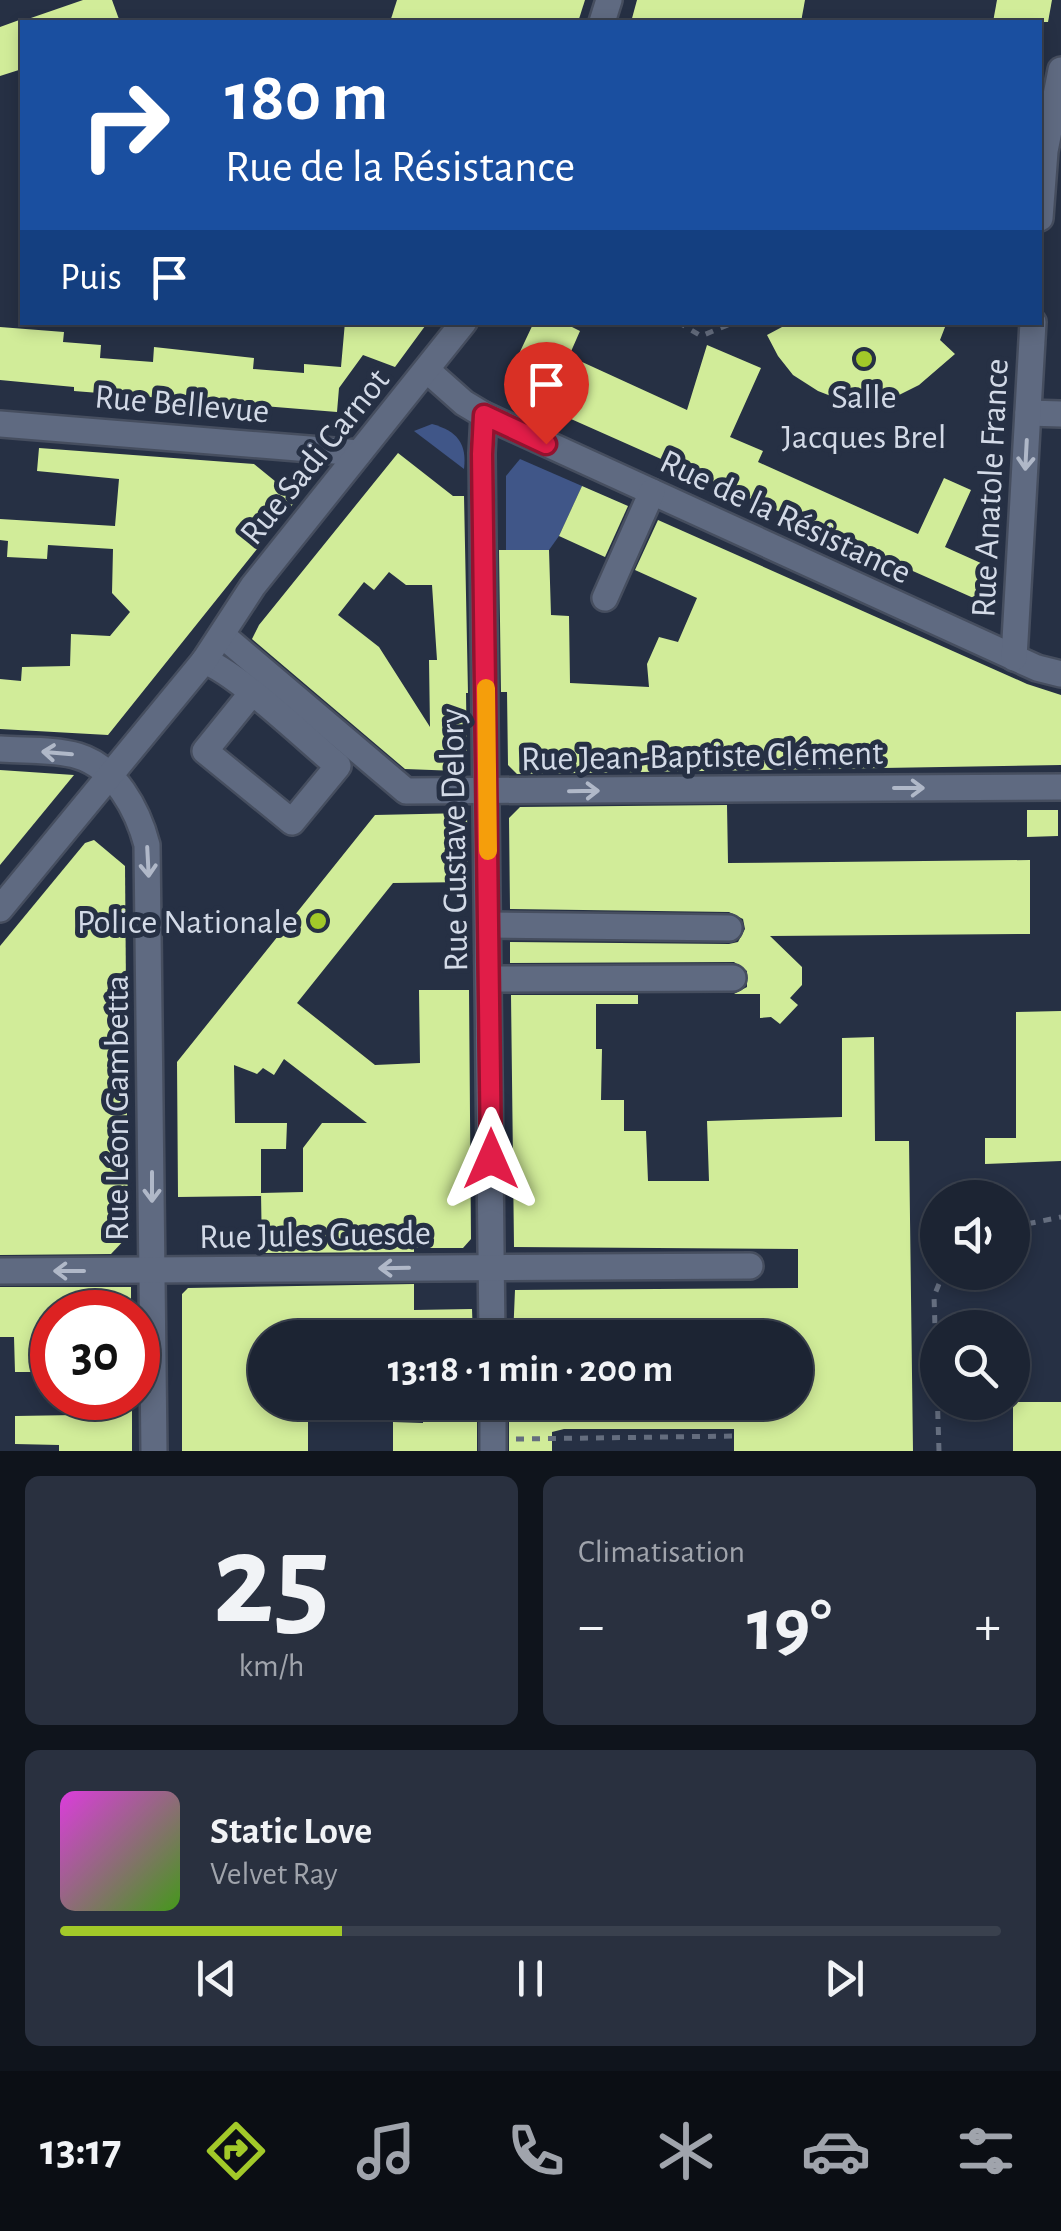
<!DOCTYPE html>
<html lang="fr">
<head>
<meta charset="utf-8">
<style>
  body { margin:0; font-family:"Alegreya Sans",sans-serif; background:#29303f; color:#f1f3f6; height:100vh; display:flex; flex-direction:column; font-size:38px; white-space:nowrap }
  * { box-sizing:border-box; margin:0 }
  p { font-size:32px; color:#a0a4ac }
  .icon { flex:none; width:55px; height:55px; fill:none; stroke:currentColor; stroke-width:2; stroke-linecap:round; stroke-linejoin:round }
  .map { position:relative; height:1451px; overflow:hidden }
  .drawer { display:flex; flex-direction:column; gap:25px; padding:25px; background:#0f141c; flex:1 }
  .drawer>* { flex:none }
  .guide { position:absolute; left:20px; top:20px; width:1022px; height:305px; border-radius:0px; box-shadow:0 5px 15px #0003,0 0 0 2px #3a414e; background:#1a4fa0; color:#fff; overflow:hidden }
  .fabs { position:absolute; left:920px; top:1180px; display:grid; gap:20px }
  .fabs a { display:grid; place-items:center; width:110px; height:110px; border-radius:50%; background:#1c2433; box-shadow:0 5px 15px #0003,0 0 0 2px #3a414e; font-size:50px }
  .speed { position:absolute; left:30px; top:1290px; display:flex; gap:20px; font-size:50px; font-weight:700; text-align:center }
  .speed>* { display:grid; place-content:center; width:130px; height:130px; border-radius:50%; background:#1c2433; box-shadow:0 5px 15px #0003,0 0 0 2px #3a414e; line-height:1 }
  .speed .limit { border:15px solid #d22; background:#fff; color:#111 }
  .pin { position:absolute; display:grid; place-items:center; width:85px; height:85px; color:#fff; margin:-102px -42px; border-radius:50% 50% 50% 0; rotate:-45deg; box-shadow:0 0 10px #0007 }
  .pin .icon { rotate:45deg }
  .me { position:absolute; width:110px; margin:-55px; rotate:0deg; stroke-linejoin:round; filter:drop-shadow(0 0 8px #0008) }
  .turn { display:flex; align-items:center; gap:35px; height:210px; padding:0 40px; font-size:45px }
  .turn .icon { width:130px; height:130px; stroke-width:2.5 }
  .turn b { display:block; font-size:70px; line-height:85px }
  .then { display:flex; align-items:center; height:95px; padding:0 40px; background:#0003; gap:20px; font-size:38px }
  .big { font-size:75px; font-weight:700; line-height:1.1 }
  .drawer .tile { flex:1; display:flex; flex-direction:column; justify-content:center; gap:15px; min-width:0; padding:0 35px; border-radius:15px; background:#29303f }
  .drawer .dial { align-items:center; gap:0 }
  .dial b { font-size:130px; line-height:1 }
  .song { display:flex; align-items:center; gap:30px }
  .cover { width:120px; height:120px; border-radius:15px; background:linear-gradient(135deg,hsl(300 70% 55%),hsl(100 70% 35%)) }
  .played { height:10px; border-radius:5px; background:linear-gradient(90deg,#a2c929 30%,#3a414e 30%) }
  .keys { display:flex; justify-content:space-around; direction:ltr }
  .heat { display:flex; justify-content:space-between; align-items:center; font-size:55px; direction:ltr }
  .drawer .tiles { flex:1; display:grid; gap:25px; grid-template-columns:1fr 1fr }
  .tile:last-child { grid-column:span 2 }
  .trip { position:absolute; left:248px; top:1320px; width:565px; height:100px; border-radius:50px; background:#1c2433; box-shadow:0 5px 15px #0003,0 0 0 2px #3a414e; font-weight:700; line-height:100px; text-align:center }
  .tab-bar { display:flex; height:160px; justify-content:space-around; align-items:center; background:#0b0e14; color:#a0a4ac }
  .tab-bar .icon { width:70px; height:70px }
  .tab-bar .on { color:#a2c929 }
  .tab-bar b { font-size:45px; color:#f1f3f6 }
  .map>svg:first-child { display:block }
  .green { fill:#405688 }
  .building { fill:#d1ec99; fill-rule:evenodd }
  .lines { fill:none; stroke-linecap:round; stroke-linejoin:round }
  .minor-casing { stroke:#464e5f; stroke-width:30 }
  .path { stroke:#656e7f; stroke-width:5; stroke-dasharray:8 8; stroke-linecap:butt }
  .minor { stroke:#5f6a81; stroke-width:25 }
  .oneway { stroke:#b0b8c8 }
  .route-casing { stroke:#92132f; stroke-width:25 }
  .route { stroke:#e11d48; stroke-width:18 }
  .slow { stroke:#f59e0b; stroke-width:18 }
  .poi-dot { fill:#a2c929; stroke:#263044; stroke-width:4 }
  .labels { text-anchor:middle; stroke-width:10; stroke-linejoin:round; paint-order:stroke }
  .poi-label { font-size:35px; fill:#d3dae7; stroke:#263044 }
  .street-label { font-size:35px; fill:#d3dae7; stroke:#263044 }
</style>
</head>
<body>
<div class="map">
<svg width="1061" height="1451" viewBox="0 0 1061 1451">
  <rect width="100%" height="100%" fill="#263044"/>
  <!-- green -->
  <g class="green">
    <path d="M432,424C457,431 467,443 464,469L414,431Z"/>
    <path d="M520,459L582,486L559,536L549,550H506V476Z"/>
  </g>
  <!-- building -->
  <g class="building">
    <path d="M83,0H112L120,22H29L28,19Z"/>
    <path d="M397,0H585L578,22H390Z"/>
    <path d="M637,0H805L801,22H631Z"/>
    <path d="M997,0H1052L1048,22H993Z"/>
    <path d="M22,19V69L0,76V27Z"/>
    <path d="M345,322H428L395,367L363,355L339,388L337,412L74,391V387L0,380V327L64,332L63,342L101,345L100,358L153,362L154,347L254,358L253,369L304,373V364L341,367Z"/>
    <path d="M534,322H562L580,331L569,356L687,410L707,345L761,368L730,437L763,451L758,462L918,534L944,478L971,490L945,547L992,568L978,600L517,395L523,382L509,375Z"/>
    <path d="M781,322H947L940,340L955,354L919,385L899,395L866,402L836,398L818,391L793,375L778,356L767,335L782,327Z"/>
    <path d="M39,448L254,464L297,499L108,735L0,729V679L21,681L22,667L70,666L71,634L110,636L130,612L112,593L113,549L48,545L47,559L7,557L8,541L0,540V519L115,526L119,479L37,471Z"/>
    <path d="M398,453L453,496H464L468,693H466L467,764L458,771L405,769L252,639L259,625ZM389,572L406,585H432L437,660H429L430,727L379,647L338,615L364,582L374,590Z"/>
    <path d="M582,486L628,506L605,557L559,536Z"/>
    <path d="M658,520L1027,684L1061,695V765L517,774L508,765L507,692H501L499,550H549L551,615L569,616L570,683L649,687L647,664L659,637L678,642L697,598L635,570Z"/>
    <path d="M0,770L74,775L0,865Z"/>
    <path d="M727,805L728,863L1030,860V934L770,936L802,967V985L790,998L798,1005L780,1024L771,1017L760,1018V994H715H734L747,987V971L734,962L510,963V942L729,944L738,942L745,929L743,919L729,912L510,909L509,818L520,807Z"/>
    <path d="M1027,810H1058V836L1027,837Z"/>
    <path d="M467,813L468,882L393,883L297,1003L375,1065L420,1063L419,990H469L471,1239L463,1248H414V1252L262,1253L261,1193L303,1192V1148L322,1123H367L284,1059L274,1075L263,1068L257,1074L234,1065L235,1123H287L286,1149H261V1196L178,1197L177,1062L375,815Z"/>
    <path d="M94,840L125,866L128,1236L111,1254L0,1255V946L85,843Z"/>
    <path d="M511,995H645H638V1004H596V1049H602L601,1100H624V1131H646L648,1181H709L707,1121L842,1117V1038L874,1037L875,1141H909L913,1451H734V1429H564L552,1432V1451H509V1402L721,1405V1402H795V1338H721V1328H662V1338H513L515,1290L798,1288V1249L514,1247Z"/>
    <path d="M1061,1011V1161L985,1164V1138H1016V1012Z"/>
    <path d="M414,1284V1310L472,1309L473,1338H265V1402H308V1451H182V1294L188,1288Z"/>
    <path d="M0,1287H131V1312H52V1372H15L14,1337H0Z"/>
    <path d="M76,1398H132V1451H59V1445L15,1444V1416L76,1415Z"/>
    <path d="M423,1402H477V1451H393V1422L423,1423Z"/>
    <rect x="1013" y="1402" width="48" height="49"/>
  </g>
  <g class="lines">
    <defs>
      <g id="minor">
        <path d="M602,22L609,0"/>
        <path d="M1040,218L1045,151L1061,70"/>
        <path d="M428,371L464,403L484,415L482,453L492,1338"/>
        <path d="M1028,413L1061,414"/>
        <path d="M484,415L1037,668L1061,674"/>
        <path d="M0,424L359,453"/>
        <path d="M605,598L652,492"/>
        <path d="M222,635L406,791L1061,787"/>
        <path d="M1014,658L1033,322"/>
        <path d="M204,661C235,671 309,742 338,766L292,822L205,751L251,694"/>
        <path d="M0,749C25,751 54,749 78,756C115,767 138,810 147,845L154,1451"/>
        <path d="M0,909L204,661L253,586L464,322"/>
        <path d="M489,925L729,928"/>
        <path d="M490,979L733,978"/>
        <path d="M0,1271L750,1266"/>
        <path d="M493,1402V1451"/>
      </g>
    </defs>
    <!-- minor casing -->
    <use href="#minor" class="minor-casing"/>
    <!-- path -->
    <g class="path">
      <path d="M678,322L701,336L735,322"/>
      <path d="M1012,1227L1061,1217"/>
      <path d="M516,1439L738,1436"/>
      <path d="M939,1451L934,1296L944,1272"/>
    </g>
    <!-- minor -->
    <use href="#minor" class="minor"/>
  </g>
  <!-- one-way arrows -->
  <defs><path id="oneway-shaft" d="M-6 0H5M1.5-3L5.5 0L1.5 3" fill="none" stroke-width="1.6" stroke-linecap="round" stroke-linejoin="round" transform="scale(2.5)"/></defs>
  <g class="oneway">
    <use href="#oneway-shaft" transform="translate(1026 455) rotate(93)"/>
    <use href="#oneway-shaft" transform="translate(57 753) rotate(-175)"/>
    <use href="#oneway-shaft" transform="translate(909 788)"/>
    <use href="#oneway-shaft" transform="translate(584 791) rotate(-1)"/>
    <use href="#oneway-shaft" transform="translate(148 862) rotate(87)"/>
    <use href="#oneway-shaft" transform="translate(152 1187) rotate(90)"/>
    <use href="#oneway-shaft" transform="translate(394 1268) rotate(179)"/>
    <use href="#oneway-shaft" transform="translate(69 1271) rotate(180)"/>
  </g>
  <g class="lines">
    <defs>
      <path id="route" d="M491,1159L482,454L484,415L546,444"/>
    </defs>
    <!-- route casing -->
    <use href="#route" class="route-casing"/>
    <!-- route -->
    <use href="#route" class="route"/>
    <!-- slow -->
    <path class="slow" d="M486,688L488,851"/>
  </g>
  <!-- markers -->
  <g class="poi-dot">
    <circle cx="864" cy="359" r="10"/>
    <circle cx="318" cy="921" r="10"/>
  </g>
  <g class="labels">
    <!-- poi labels -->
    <g class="poi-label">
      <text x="864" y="408">Salle<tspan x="864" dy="40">Jacques Brel</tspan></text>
      <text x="298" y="933" text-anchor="end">Police Nationale</text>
    </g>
    <!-- street labels -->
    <g class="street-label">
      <text transform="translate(182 403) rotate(5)" y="12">Rue Bellevue</text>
      <text transform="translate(314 456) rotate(-51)" y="12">Rue Sadi Carnot</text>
      <text transform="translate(989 488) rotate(-87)" y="12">Rue Anatole France</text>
      <text transform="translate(786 516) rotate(25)" y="12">Rue de la Résistance</text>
      <text transform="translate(702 755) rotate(-1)" y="12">Rue Jean-Baptiste Clément</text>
      <text transform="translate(453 840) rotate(-91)" y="12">Rue Gustave Delory</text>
      <text transform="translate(116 1108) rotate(-90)" y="12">Rue Léon Gambetta</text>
      <text transform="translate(315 1234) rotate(-1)" y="12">Rue Jules Guesde</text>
    </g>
  </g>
</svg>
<div class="fabs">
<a><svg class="icon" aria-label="sound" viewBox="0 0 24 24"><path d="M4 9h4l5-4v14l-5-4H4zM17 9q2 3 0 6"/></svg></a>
<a><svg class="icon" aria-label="search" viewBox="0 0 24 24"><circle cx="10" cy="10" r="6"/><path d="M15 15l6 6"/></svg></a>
</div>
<div class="speed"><div class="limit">30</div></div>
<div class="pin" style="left:546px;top:444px;background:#d93025"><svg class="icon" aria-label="arrive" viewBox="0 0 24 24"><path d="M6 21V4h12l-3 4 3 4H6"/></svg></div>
<svg class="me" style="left:491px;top:1159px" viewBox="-20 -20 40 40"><path d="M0-17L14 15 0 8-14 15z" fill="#e11d48" stroke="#fff" stroke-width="4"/></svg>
<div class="trip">13:18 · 1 min · 200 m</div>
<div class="guide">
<div class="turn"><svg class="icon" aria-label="right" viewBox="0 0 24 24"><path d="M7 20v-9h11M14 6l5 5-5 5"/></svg><div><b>180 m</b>Rue de la Résistance</div></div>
<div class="then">Puis<svg class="icon" aria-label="arrive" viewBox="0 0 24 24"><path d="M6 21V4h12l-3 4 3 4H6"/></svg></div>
</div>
</div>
<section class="drawer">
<div class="tiles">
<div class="tile dial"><b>25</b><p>km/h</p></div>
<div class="tile"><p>Climatisation</p>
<div class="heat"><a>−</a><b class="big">19°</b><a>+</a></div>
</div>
<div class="tile">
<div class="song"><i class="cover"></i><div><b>Static Love</b><p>Velvet Ray</p></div></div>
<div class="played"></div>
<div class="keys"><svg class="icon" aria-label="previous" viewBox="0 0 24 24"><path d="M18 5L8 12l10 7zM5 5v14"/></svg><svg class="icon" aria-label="pause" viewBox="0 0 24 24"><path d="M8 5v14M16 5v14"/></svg><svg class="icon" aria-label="next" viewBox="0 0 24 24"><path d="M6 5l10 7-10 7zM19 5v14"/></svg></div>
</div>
</div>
</section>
<nav class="tab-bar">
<b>13:17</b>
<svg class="icon on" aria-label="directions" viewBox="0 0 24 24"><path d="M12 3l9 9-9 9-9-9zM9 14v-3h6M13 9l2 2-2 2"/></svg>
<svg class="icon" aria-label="music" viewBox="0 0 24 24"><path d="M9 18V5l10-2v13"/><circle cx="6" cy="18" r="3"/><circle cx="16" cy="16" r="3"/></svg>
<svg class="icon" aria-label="phone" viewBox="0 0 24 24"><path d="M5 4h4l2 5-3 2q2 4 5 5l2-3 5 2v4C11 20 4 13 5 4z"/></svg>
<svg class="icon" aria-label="climate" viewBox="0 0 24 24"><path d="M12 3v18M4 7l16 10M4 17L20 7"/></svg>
<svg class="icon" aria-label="car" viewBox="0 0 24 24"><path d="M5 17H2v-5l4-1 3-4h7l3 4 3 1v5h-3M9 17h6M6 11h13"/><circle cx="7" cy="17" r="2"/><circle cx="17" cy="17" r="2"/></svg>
<svg class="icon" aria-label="filters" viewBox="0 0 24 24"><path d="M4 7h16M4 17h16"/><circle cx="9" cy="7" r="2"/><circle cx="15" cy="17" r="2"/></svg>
</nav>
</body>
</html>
